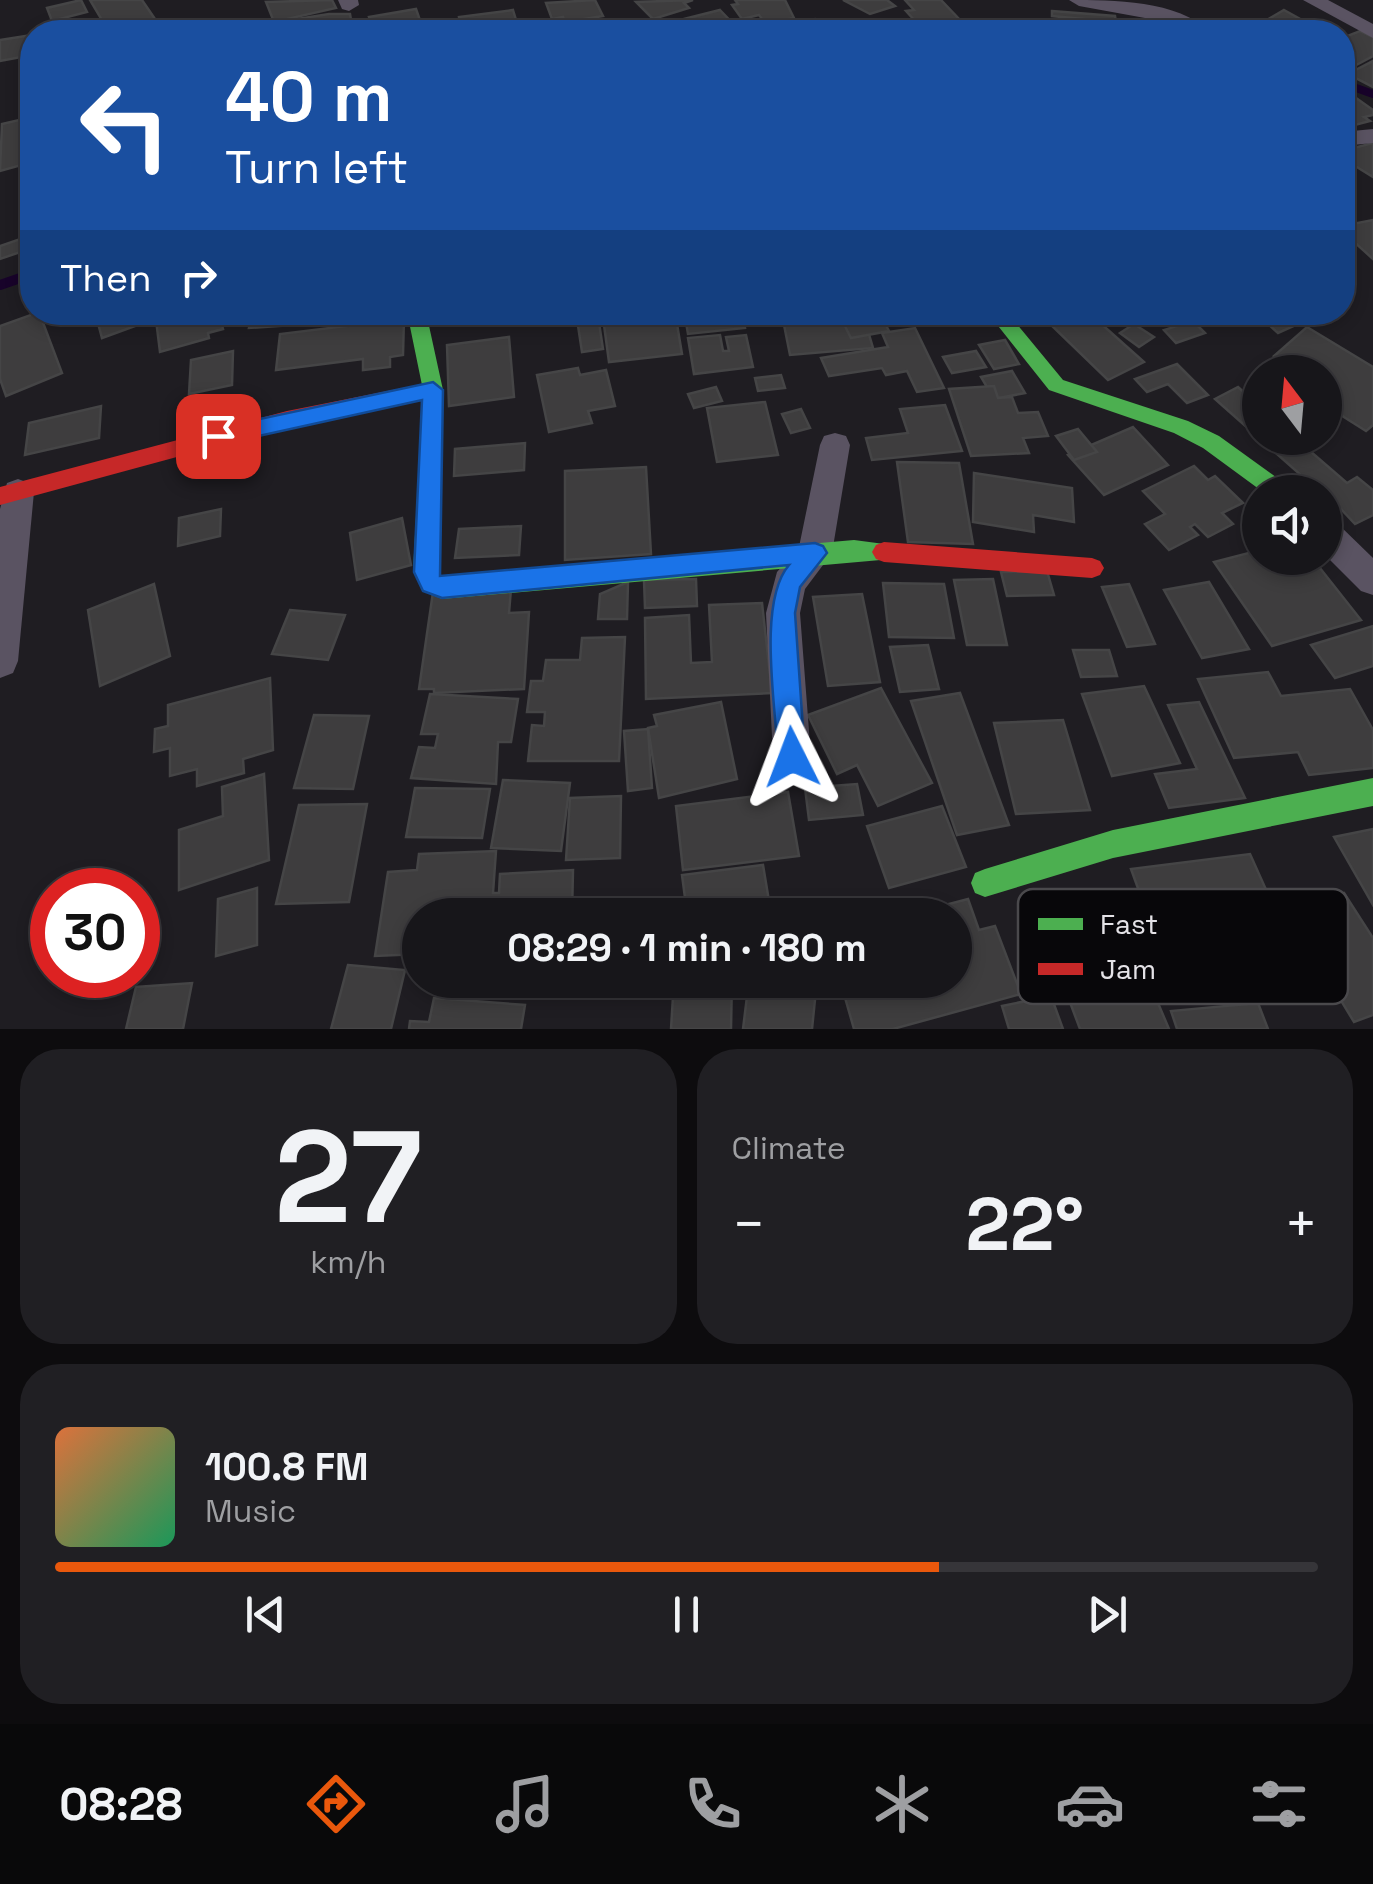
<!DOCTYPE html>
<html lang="en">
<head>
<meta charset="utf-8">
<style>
  body { margin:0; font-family:"Space Grotesk",sans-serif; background:#201f23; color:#f1f3f6; height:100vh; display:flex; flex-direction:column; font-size:38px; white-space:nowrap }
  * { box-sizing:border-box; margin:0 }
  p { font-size:32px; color:#9e9fa2 }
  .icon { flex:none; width:55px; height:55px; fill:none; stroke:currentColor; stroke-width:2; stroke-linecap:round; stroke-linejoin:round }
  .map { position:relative; height:1029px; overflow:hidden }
  .details { display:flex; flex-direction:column; gap:20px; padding:20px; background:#0d0c0e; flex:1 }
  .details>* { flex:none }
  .guide { position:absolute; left:20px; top:20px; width:1335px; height:305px; border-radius:40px; box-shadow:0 5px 15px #0003,0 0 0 2px #363539; background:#1a4fa0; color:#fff; overflow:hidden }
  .needle { width:65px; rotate:344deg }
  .fabs { position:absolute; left:1242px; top:355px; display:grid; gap:20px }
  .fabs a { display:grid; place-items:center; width:100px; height:100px; border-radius:50%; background:#17161a; box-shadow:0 5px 15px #0003,0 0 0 2px #363539; font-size:50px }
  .speed { position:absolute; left:30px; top:868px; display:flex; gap:20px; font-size:50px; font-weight:700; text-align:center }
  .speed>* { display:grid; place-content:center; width:130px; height:130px; border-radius:50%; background:#17161a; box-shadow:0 5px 15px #0003,0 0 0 2px #363539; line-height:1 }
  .speed .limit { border:15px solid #d22; background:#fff; color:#111 }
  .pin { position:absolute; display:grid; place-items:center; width:85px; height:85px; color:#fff; margin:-42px; border-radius:20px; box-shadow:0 5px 15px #0006 }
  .me { position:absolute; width:110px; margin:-55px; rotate:357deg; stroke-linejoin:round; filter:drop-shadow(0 0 8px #0008) }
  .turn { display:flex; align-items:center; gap:35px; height:210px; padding:0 40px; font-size:45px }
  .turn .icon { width:130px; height:130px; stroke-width:2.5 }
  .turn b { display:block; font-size:70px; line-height:85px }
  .then { display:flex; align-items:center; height:95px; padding:0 40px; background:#0003; gap:20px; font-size:38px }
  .big { font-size:75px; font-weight:700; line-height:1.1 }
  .details .card { flex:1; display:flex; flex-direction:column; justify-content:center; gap:15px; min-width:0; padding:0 35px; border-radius:40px; background:#201f23 }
  .details .dial { align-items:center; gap:0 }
  .dial b { font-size:130px; line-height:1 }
  .song { display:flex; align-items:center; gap:30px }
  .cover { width:120px; height:120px; border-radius:15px; background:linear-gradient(135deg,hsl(20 70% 55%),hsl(150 70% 35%)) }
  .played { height:10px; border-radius:5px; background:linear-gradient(90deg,#ea580c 70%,#363539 70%) }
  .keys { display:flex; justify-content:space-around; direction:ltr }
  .heat { display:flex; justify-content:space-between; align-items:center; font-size:55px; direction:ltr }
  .details .tiles { flex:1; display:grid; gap:20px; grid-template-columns:1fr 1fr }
  .card:last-child { grid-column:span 2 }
  .trip { position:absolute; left:402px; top:898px; width:570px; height:100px; border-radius:50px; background:#17161a; box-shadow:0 5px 15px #0003,0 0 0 2px #363539; font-weight:700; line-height:100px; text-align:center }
  .dock { display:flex; height:160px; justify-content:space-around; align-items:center; background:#09090a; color:#9e9fa2 }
  .dock .icon { width:70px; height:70px }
  .dock .active { color:#ea580c }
  .dock b { font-size:45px; color:#f1f3f6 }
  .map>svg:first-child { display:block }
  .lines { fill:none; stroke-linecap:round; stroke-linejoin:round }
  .stream-far1 { stroke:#18032a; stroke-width:8 }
  .stream { stroke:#18032a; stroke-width:10 }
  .building { fill:#3e3d3e; stroke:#454546; stroke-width:2.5 }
  .street { fill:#5a5362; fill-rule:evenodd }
  .fast { fill:#4caf50; fill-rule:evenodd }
  .jam { fill:#c62828; fill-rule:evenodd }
  .route { fill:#1a73e8; stroke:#114b97; stroke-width:2.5 }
  .key { fill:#08070a; stroke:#4a494c; stroke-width:2.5 }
  .key-label { font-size:28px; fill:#e4e2e7 }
</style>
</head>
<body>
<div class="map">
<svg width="1373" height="1029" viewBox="0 0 1373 1029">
  <rect width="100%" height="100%" fill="#1f1d22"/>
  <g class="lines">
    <!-- stream-far1 -->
    <path class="stream-far1" d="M1342,83L1373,94"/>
    <!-- stream -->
    <path class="stream" d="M0,285L32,274"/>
  </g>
  <!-- building -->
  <g class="building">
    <path d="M81,0L87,12L52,21L47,8Z"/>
    <path d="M90,0H142L155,19L109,32Z"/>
    <path d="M332,0L336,8L274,22L266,2Z"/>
    <path d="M595,0L603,16L565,22L563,17L552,19L546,3Z"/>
    <path d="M693,0L684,3L689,8L653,19L636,2Z"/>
    <path d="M735,0H785L794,18L766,24L759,15L742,19L732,5L738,4Z"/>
    <path d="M843,0H887L895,6L870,14Z"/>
    <path d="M905,0H941L959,19L916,22L906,11L914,10Z"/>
    <path d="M416,9L422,26L374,32L369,17Z"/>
    <path d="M513,10L516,20L461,27L459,17Z"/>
    <path d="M720,10L741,32H661L656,26Z"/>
    <path d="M1284,10L1313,26L1319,22L1339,31L1279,32L1260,24Z"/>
    <path d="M1052,11L1115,16L1116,22L1052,16Z"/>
    <path d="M329,14H350L353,31L307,32L306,26L260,32L259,25Z"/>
    <path d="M815,19L825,32H791L786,24Z"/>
    <path d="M1360,31L1373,37V56L1356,65L1342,58V38Z"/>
    <path d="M32,35V55L0,61V40Z"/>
    <path d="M1373,61V87L1348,74Z"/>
    <path d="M1342,88L1373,110V115L1364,117L1370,121L1351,126L1342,122Z"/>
    <path d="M32,117V162L0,171L2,124Z"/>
    <path d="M1373,143V177L1352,164L1342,167V151Z"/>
    <path d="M1373,220V259L1342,231V226Z"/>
    <path d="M32,235V248L0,259V246Z"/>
    <path d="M39,312L62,373L6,396L0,379V326Z"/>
    <path d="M95,312H142L146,322L102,338Z"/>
    <path d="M155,312H233L234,317L221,321L223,329L208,333L209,338L160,352Z"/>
    <path d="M253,312H308L306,324L249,328Z"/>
    <path d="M742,312L745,328L688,334L685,317Z"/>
    <path d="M795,312H812L814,318L822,317L821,312H842L848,332L868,331L873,348L790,355L783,320L797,319Z"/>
    <path d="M838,312H879L889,331L851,338Z"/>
    <path d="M1080,312H1088L1144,362L1108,380L1051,325Z"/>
    <path d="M1255,312H1281L1296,325L1278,333Z"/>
    <path d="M598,316L603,349L582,352L577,319Z"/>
    <path d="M676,318L682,354L609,362L604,325Z"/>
    <path d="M404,319L403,355L390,357V367L363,370V359L276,370L280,334Z"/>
    <path d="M1193,321L1205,333L1176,343L1164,330Z"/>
    <path d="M1134,324L1154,337L1139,347L1120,333Z"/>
    <path d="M1307,327L1373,367V425L1366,431L1325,405V372H1281L1290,365L1274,356Z"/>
    <path d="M915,328L944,388L917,392L907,371L886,375L882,368L829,376L821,358L888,347L882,333Z"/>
    <path d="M720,335L723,351H729L726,337L746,335L753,367L694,374L688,338Z"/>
    <path d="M509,337L514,397L449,406L447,345Z"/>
    <path d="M1005,340L1019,364L994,369L979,345Z"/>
    <path d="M233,351L232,385L189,394L191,360Z"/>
    <path d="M976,351L986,367L952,373L943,357Z"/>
    <path d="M1177,364L1208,395L1187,403L1168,384L1147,392L1135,379Z"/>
    <path d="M578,368L580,375L606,370L615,406L588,411L592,423L549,432L537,375Z"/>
    <path d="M1012,371L1025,393L994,399L981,377Z"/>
    <path d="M781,375L785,388L758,391L755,378Z"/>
    <path d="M994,386L998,398L1012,397L1018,413L1038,412L1048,436L1023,438L1029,453L971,456L949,389Z"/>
    <path d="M716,387L722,401L694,408L688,394Z"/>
    <path d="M1238,387L1260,407V438H1295L1347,483L1357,477L1373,490V515L1355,524L1325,492H1320L1215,399Z"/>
    <path d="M765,402L778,455L717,462L707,408Z"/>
    <path d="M945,405L962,451L872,460L866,438L908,433L900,409Z"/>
    <path d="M101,406L99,438L25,455L29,423Z"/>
    <path d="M801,409L810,428L791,433L782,414Z"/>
    <path d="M1133,427L1168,465L1104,495L1068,455Z"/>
    <path d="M1078,429L1097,452L1074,460L1056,436Z"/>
    <path d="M525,443L524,470L454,476L455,449Z"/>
    <path d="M897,462L959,463L973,544L908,542Z"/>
    <path d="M1194,466L1208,480L1215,476L1243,503L1222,513L1233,524L1208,537L1195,524L1190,527L1198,535L1169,550L1145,524L1165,514L1143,491Z"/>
    <path d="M646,467L651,554L565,560V471Z"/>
    <path d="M974,473L1072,488L1074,522L1033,515L1034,532L973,522Z"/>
    <path d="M221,509L220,536L178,546L179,518Z"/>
    <path d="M402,518L411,565L357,580L350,533Z"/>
    <path d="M521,526L519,555L455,558L459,529Z"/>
    <path d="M1260,550V558H1312L1361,620L1272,646L1214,562Z"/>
    <path d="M1047,571L1054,595L1007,596L1001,572Z"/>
    <path d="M696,579L697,606L645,608L644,580Z"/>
    <path d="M993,579L1007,645H967L954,580Z"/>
    <path d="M628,582L627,619H598L600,594Z"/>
    <path d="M1209,582L1249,649L1202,658L1164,590Z"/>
    <path d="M883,583L944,584L954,638L889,637Z"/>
    <path d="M154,584L170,656L100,686L88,610Z"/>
    <path d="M1129,584L1155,644L1127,647L1102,587Z"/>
    <path d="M511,589L509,613L529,612L524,689L434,693V689H419L433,592Z"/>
    <path d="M862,594L880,682L828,686L813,597Z"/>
    <path d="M762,603L772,693L646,699L645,618L689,615L691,663L712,662L709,605Z"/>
    <path d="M290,610L345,615L328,660L272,654Z"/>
    <path d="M1373,626V666L1335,678L1311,645Z"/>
    <path d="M625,637L619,761H528L532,725L544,726L545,712H527L531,681H543L546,660H580L582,638Z"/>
    <path d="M928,645L939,689L900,692L890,647Z"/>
    <path d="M1073,650H1109L1117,676L1081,677Z"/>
    <path d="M1268,672L1281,696L1350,689L1373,730V768L1309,775L1298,752L1234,758L1198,679Z"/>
    <path d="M270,678L273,750L243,759L244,773L197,786V769L170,776V748L154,752L155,729L168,726V705Z"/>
    <path d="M1144,686L1180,763L1112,776L1082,694Z"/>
    <path d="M881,688L932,783L878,806L857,765L837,774L808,715Z"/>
    <path d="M960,693L1009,825L957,835L911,701Z"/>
    <path d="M430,694L518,699L511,742H498L496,784L411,778L419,747L435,748L438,734H421Z"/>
    <path d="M721,702L737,779L659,798L648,728L657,726L654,715Z"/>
    <path d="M1199,702L1245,798L1169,808L1155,774L1197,769L1168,705Z"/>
    <path d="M314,715L369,716L353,789L294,788Z"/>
    <path d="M1063,720L1090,810L1016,814L994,723Z"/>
    <path d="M648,729L652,788L628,791L624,731Z"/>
    <path d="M264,774L269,860L179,890V830L223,816L222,787Z"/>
    <path d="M503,780L570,783L561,851L491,848Z"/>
    <path d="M857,784L863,815L809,820L805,788Z"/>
    <path d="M415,788L490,789L482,838L406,837Z"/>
    <path d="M788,792L799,856L683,870L676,806Z"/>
    <path d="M621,796L620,858L566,860L570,798Z"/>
    <path d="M367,804L349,902L276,904L299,805Z"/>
    <path d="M942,806L966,867L889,888L867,826Z"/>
    <path d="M1373,829V905L1334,837Z"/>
    <path d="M496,851L493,893H499L500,874L573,870L572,915H420V954L375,956L388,872L417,870L419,854Z"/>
    <path d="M1250,854L1311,990L1253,997L1221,921L1153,930L1131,869Z"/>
    <path d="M763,865L769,901L687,913L682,875Z"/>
    <path d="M257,888V945L216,956L218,899Z"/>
    <path d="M1111,892L1169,1029H1080L1035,909Z"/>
    <path d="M1344,893L1373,938V1015L1354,1022L1288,913Z"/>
    <path d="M968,899L979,930L995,926L1021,994L893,1029H854L840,980H955V915H907Z"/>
    <path d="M348,965L405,970L391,1029H331Z"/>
    <path d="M674,980H732L731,1029H671Z"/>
    <path d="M749,980H817L812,1029H743Z"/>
    <path d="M192,983L183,1029H126L136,987Z"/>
    <path d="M1051,996L1063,1029H1009L1002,1006Z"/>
    <path d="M434,998L525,1005L521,1029H409L410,1021L429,1022Z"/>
    <path d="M1258,1003L1268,1029H1177L1171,1011Z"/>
  </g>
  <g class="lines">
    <!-- street -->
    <g class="street">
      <path d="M338,0H358L359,5L349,11L342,9Z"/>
      <path d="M1069,0C1113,0 1178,0 1210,32H1186L1167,22L1079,6Z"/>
      <path d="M1303,0H1328L1373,24V38Z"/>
      <path d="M1373,129V143L1342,146V132Z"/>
      <path d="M835,433L846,436L850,445L832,553L805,589L800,613L811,757L806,771L792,776L778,771L773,757L766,613L777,572L799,547L820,445L824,436Z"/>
      <path d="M18,479L29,483L34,492L18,661L13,673L0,678V509L7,483Z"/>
      <path d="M1325,519L1337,523L1373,558V595L1361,591L1325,555Z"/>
    </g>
    <!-- fast -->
    <g class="fast">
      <path d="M407,312H426L443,390L439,576L854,540L892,545L896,552L892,559L442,599L423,591L413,571L423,390Z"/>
      <path d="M987,312H1007L1063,380L1188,421L1219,436L1287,485L1290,492H1263L1203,448L1174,433L1049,390Z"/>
      <path d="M1373,778V806L1113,858L985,897L975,893L971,883L975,873L985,869L1113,830Z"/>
    </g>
    <!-- jam -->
    <g class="jam">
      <path d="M433,382L443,390L440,396L287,427L0,505V487L287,411Z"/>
      <path d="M884,542L1092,558L1100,561L1104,568L1100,575L1092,578L884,562L876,559L872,552L876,545Z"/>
    </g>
  </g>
  <!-- route -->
  <path class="route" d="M433,382L443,390L440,576L815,543L823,546L827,553L800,587L795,613L805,757L801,766L792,770L782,766L778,757C776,708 757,602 789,565L442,598L423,591L414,572L422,400L218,445L207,436L218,428Z"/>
  <!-- legend -->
  <rect x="1018" y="889" width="330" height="115" rx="15" class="key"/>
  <rect x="1038" y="918" width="45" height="12" fill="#4caf50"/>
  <rect x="1038" y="963" width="45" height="12" fill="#c62828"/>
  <g class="key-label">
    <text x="1100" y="934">Fast</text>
    <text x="1100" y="979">Jam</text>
  </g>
</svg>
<div class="fabs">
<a><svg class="needle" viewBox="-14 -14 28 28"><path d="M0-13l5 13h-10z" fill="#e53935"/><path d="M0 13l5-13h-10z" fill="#9e9fa2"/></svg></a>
<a><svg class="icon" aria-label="sound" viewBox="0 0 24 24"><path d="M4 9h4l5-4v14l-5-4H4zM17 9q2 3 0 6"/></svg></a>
</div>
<div class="speed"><div class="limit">30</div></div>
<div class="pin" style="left:218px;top:436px;background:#d93025"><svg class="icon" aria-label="arrive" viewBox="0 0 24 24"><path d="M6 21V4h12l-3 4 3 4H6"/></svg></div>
<svg class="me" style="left:792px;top:757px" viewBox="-20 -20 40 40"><path d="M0-17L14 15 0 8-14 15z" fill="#1a73e8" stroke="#fff" stroke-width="4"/></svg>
<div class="trip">08:29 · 1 min · 180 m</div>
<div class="guide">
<div class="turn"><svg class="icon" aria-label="left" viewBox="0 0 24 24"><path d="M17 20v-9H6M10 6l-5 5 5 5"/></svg><div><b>40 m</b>Turn left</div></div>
<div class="then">Then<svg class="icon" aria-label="right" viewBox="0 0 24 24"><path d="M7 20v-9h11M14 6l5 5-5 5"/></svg></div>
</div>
</div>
<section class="details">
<div class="tiles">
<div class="card dial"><b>27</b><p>km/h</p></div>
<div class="card"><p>Climate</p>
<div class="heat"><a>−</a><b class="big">22°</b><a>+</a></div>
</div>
<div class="card">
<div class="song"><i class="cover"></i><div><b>100.8 FM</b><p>Music</p></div></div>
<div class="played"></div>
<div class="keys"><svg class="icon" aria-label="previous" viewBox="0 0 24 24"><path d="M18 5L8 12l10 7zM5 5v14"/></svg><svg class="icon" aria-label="pause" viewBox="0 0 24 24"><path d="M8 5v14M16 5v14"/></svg><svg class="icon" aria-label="next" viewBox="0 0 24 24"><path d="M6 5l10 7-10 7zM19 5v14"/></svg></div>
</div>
</div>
</section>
<nav class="dock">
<b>08:28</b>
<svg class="icon active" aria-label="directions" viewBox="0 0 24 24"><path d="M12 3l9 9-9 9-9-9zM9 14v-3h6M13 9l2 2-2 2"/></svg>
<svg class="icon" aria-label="music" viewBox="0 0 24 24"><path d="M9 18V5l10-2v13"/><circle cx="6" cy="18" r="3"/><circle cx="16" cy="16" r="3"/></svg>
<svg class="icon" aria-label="phone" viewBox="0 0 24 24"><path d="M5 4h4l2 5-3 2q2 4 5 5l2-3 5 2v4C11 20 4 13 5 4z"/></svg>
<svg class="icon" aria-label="climate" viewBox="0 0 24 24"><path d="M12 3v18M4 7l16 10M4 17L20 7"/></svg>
<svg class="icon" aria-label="car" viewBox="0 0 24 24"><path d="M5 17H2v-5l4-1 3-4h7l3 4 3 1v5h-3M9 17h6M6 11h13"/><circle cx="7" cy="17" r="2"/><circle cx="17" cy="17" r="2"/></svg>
<svg class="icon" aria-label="filters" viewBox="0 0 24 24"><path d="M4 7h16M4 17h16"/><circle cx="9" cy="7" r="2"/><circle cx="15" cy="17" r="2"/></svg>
</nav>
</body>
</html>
